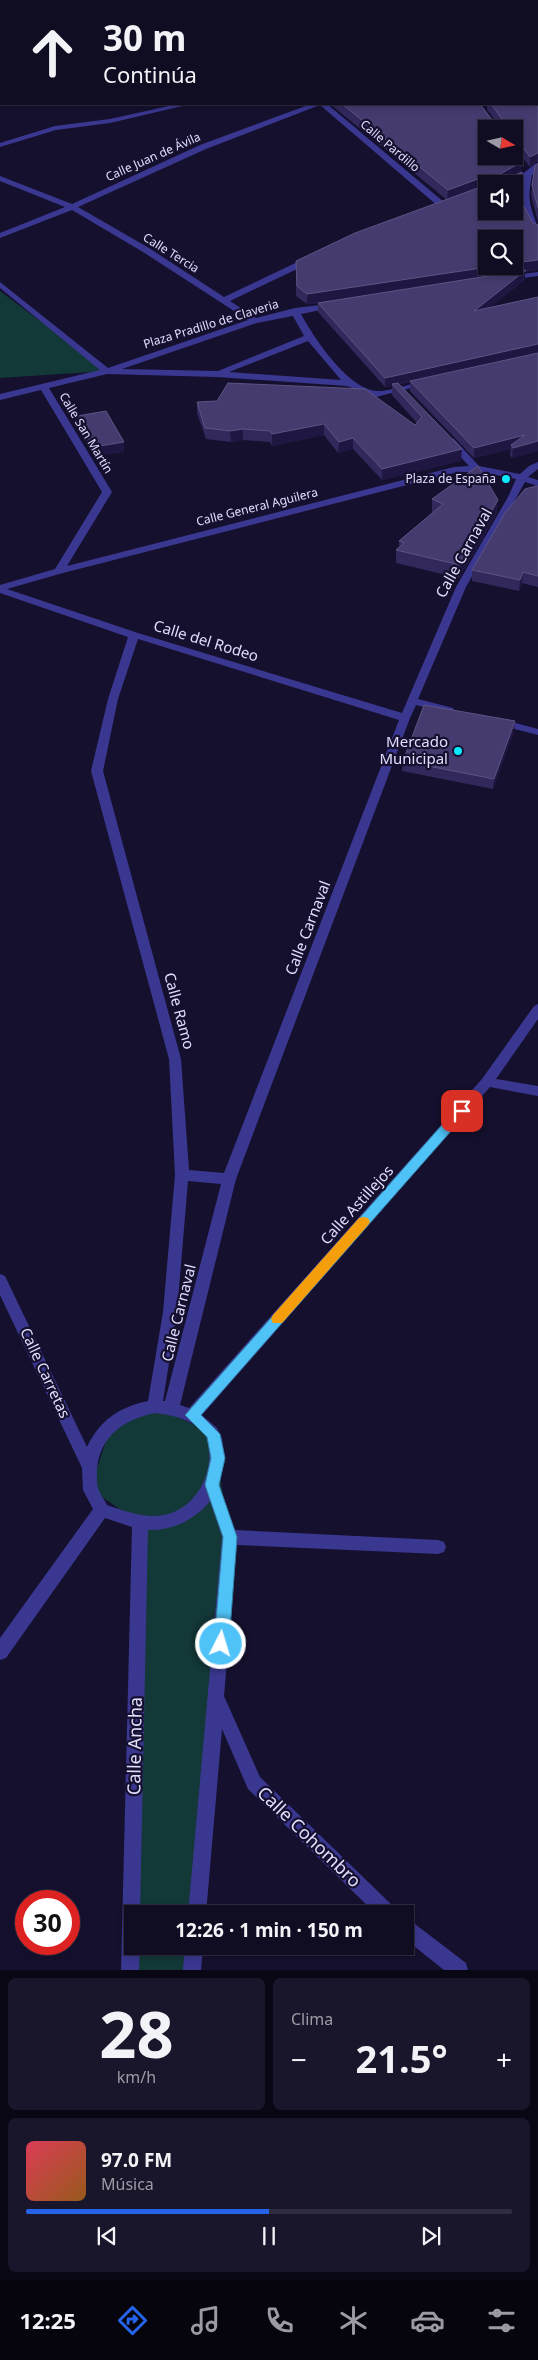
<!DOCTYPE html>
<html lang="es">
<head>
<meta charset="utf-8">
<style>
  body { margin:0; font-family:"Noto Sans",sans-serif; background:#19152a; color:#f1f3f6; height:100vh; display:flex; flex-direction:column; font-size:19px; white-space:nowrap }
  * { box-sizing:border-box; margin:0 }
  p { font-size:16px; color:#9c9ba5 }
  .icon { flex:none; width:28px; height:28px; fill:none; stroke:currentColor; stroke-width:2; stroke-linecap:round; stroke-linejoin:round }
  .map { position:relative; height:1970px; overflow:hidden }
  .details { display:flex; flex-direction:column; gap:8px; padding:8px; background:#090713; flex:1 }
  .details>* { flex:none }
  .guide { position:absolute; left:0px; top:0px; width:539px; height:105px; box-shadow:0 2px 8px #0003,0 0 0 1px #302c40; background:#100c22; color:#f1f3f6; overflow:hidden }
  .needle { width:32px; rotate:99deg }
  .tools { position:absolute; left:478px; top:120px; display:grid; gap:10px }
  .tools a { display:grid; place-items:center; width:45px; height:45px; border-radius:0px; background:#100c22; box-shadow:0 2px 8px #0003,0 0 0 1px #302c40; font-size:25px }
  .speed { position:absolute; left:15px; top:1890px; display:flex; gap:10px; font-size:25px; font-weight:700; text-align:center }
  .speed>* { display:grid; place-content:center; width:65px; height:65px; border-radius:50%; background:#100c22; box-shadow:0 2px 8px #0003,0 0 0 1px #302c40; line-height:1 }
  .speed .limit { border:8px solid #d22; background:#fff; color:#111 }
  .pin { position:absolute; display:grid; place-items:center; width:42px; height:42px; color:#fff; margin:-21px; border-radius:10px; box-shadow:0 2px 8px #0006 }
  .me { position:absolute; width:55px; margin:-28px; rotate:5deg; stroke-linejoin:round; filter:drop-shadow(0 0 4px #0008) }
  .turn { display:flex; align-items:center; gap:18px; height:105px; padding:0 20px; font-size:22px }
  .turn .icon { width:65px; height:65px; stroke-width:2.5 }
  .turn b { display:block; font-size:35px; line-height:42px }
  .big { font-size:38px; font-weight:700; line-height:1.1 }
  .details .card { flex:1; display:flex; flex-direction:column; justify-content:center; gap:8px; min-width:0; padding:0 18px; border-radius:8px; background:#19152a }
  .details .dial { align-items:center; gap:0 }
  .dial b { font-size:65px; line-height:1 }
  .song { display:flex; align-items:center; gap:15px }
  .cover { width:60px; height:60px; border-radius:8px; background:linear-gradient(135deg,hsl(350 70% 55%),hsl(30 70% 35%)) }
  .played { height:5px; border-radius:2px; background:linear-gradient(90deg,#2563eb 50%,#302c40 50%) }
  .keys { display:flex; justify-content:space-around; direction:ltr }
  .heat { display:flex; justify-content:space-between; align-items:center; font-size:28px; direction:ltr }
  .details .tiles { flex:1; display:grid; gap:8px; grid-template-columns:1fr 1fr }
  .card:last-child { grid-column:span 2 }
  .trip { position:absolute; left:124px; top:1905px; width:290px; height:50px; border-radius:0px; background:#100c22; box-shadow:0 2px 8px #0003,0 0 0 1px #302c40; font-weight:700; line-height:50px; text-align:center }
  .menu { display:flex; height:80px; justify-content:space-around; align-items:center; background:#06050e; color:#9c9ba5 }
  .menu .icon { width:35px; height:35px }
  .menu .current { color:#2563eb }
  .menu b { font-size:22px; color:#f1f3f6 }
  .map>svg:first-child { display:block }
  .green { fill:#123837 }
  .lines { fill:none; stroke-linecap:round; stroke-linejoin:round }
  .street { fill:#3a3790; fill-rule:evenodd }
  .wall { fill:#32285c; fill-rule:evenodd }
  .shaded-wall { fill:#1f1642 }
  .building { fill:#453b6e; stroke:#5d5484 }
  .route { fill:#4fc3f7; stroke:#337fa1 }
  .slow { fill:#f59e0b }
  .poi-dot { fill:#09e9ff; stroke:#15102e; stroke-width:2 }
  .labels { text-anchor:middle; stroke-width:4.5; stroke-linejoin:round; paint-order:stroke }
  .far-street-label { font-size:12px; fill:#e0ddff; stroke:#15102e }
  .far-poi-label { font-size:12px; fill:#e0ddff; stroke:#15102e; text-anchor:end }
  .street-label { font-size:15px; fill:#e0ddff; stroke:#15102e }
  .poi-label { font-size:15px; fill:#e0ddff; stroke:#15102e; text-anchor:end }
  .near-street-label { font-size:18px; fill:#e0ddff; stroke:#15102e }
</style>
</head>
<body>
<div class="map">
<svg width="538" height="1970" viewBox="0 0 538 1970">
  <rect width="100%" height="100%" fill="#15102e"/>
  <!-- green -->
  <g class="green">
    <path d="M0,291L107,371L0,378Z"/>
    <path d="M155,1406L213,1434L230,1537L197,1914H132V1946H194L192,1970H130L140,1523L90,1489L113,1420Z"/>
  </g>
  <g class="lines">
    <!-- street -->
    <g class="street">
      <path d="M134,0H142V1H135Z"/>
      <path d="M478,0H485V1H479Z"/>
      <rect x="0" y="17" width="1" height="5"/>
      <path d="M178,104H191L110,123L56,130L0,147V143L55,126L110,119Z"/>
      <path d="M311,104H327L445,203V207H439L320,105L206,149L78,207L149,248L224,297L308,257H314V261L230,301L256,318L295,308L336,303V307L301,314C314,338 348,389 377,391C388,392 414,383 426,380L430,383L376,397L347,386L217,377L107,374L49,388L112,492L67,566L454,467L469,466L446,441L451,438L454,439L479,466L520,474L529,466L538,462V469L528,477L538,480V486L525,482L466,587L418,699L453,708L454,710L449,713L416,705L410,718L236,1179L180,1405L189,1408L482,1079L534,1006L538,1004V1019L496,1079L538,1086V1096L490,1087L202,1415L217,1428L222,1438L225,1460L219,1484L235,1530L438,1540L444,1542L446,1547L444,1552L438,1554L237,1545L224,1696L260,1777L395,1908L398,1914H376L248,1789L222,1729L206,1914H188L222,1537L210,1501C195,1520 172,1531 148,1530L140,1914H132V1946H140L139,1970H121L132,1527L105,1518L6,1658L0,1660V1638L93,1509L83,1490L82,1468L0,1295V1274L5,1276L87,1447C100,1420 119,1407 148,1401L163,1312L175,1175L169,1059L91,771L108,699L128,637L0,593V585L55,569L102,492L41,390L0,400V394L100,370L0,288V282L108,368L248,320L143,252L72,210L0,238V233L65,207L0,181V176L72,204L200,145ZM293,316L304,336L218,371L122,369L257,323ZM308,341L341,380L229,372ZM465,472L486,473L516,479L508,497L456,587L402,713L138,633L7,589L63,573L454,473ZM138,639L399,720L224,1173L189,1170L181,1059L103,771L118,699ZM188,1181L221,1184L165,1401H163L177,1312ZM155,1413C173,1415 196,1420 206,1437C208,1441 208,1447 209,1452C211,1479 193,1510 164,1515C145,1519 125,1511 107,1505C105,1500 101,1496 99,1491C96,1484 97,1475 97,1468C101,1435 125,1419 155,1413Z"/>
      <path d="M535,164H538V170L532,175C530,186 528,196 531,207C533,217 538,223 538,234L534,232L523,209L514,197V190L522,197L523,179L512,184H501L525,172Z"/>
      <path d="M538,272V276L508,280L504,278L508,276Z"/>
      <path d="M500,719L538,729V735L496,724L495,722Z"/>
      <path d="M405,1918L411,1921L466,1963L468,1970H444L405,1939Z"/>
      <path d="M185,1946H203L201,1970H183Z"/>
    </g>
  </g>
  <!-- wall -->
  <g class="wall">
    <path d="M538,97V163L537,162L530,167L517,150H514L521,172H522L520,193L515,190L533,223L538,225V269L537,270L525,272V280L490,307L538,297V451L512,458L510,455L511,449L474,458L410,391V382L399,384L461,461L382,480L353,449L338,453L324,435L272,446L270,442L243,440L231,442L206,439L197,413V402L415,425L417,423L392,395V386L385,387L318,312V303L307,304L296,296V261L447,200L330,104H480L493,121H495L487,109V104H538ZM486,184H514V211H486Z"/>
    <path d="M538,163V222L531,195L535,166Z"/>
    <path d="M77,416L124,442V452L93,456L78,425Z"/>
    <path d="M538,486V587L522,583L519,591L472,581V570Z"/>
    <path d="M432,499L497,513L459,578L396,563V550L399,548V541L433,513L432,512Z"/>
    <path d="M514,731L493,789L402,771L403,761Z"/>
  </g>
  <!-- shaded-wall -->
  <g class="shaded-wall">
    <path d="M518,140L517,150L514,151V141Z"/>
    <path d="M538,153L537,162L530,167V157Z"/>
    <path d="M522,162L521,172L499,184L500,174Z"/>
    <path d="M486,176L485,186L447,200L448,190Z"/>
    <path d="M538,260V269L537,270L525,272V280L474,320V311L523,272L307,304V294L495,266H514V263Z"/>
    <path d="M538,344V354L393,385L392,384V386L385,387V378Z"/>
    <path d="M324,424V435L272,446V434Z"/>
    <path d="M243,429V440L231,442L230,431Z"/>
    <path d="M525,435L538,441V451L512,458L513,448L511,445V449L474,458V448Z"/>
    <path d="M353,438V449L338,453L339,442Z"/>
    <path d="M124,442V452L93,456V447Z"/>
    <path d="M462,449L461,461L382,480V469Z"/>
    <path d="M498,500L497,513L459,578L460,565Z"/>
    <path d="M523,572L522,583L519,591L520,580Z"/>
    <path d="M515,721L514,731L493,789L494,779Z"/>
  </g>
  <!-- building -->
  <g class="building">
    <path d="M538,97V153L530,157L518,140L514,141V129H486V156H514V150L522,162L500,174L502,176H513L522,172L521,183L514,179L513,184H488L489,178L486,176L448,190L342,104H480L493,121L502,119L491,104H538Z"/>
    <path d="M538,163V208L532,185L535,166Z"/>
    <path d="M486,185V211H514V188L533,223L538,225V260L514,263V239H486V266H495L307,294L297,286L296,261L355,233Z"/>
    <path d="M526,270L474,311L538,297V344L385,378L318,303Z"/>
    <path d="M538,353V441L513,448L511,445L525,435L474,448L410,381Z"/>
    <path d="M228,383L365,389L415,425L422,417L392,384L398,383L462,449L382,469L353,438L339,442L324,424L272,434L270,431L243,429L230,431L205,428L197,402L217,401Z"/>
    <path d="M106,411L124,442L93,447L77,416Z"/>
    <path d="M478,466L498,500L460,565L396,550L404,543L399,541L443,504L432,499Z"/>
    <path d="M536,486H538V576L523,572L520,580L472,570L505,513L525,489Z"/>
    <path d="M424,705L515,721L494,779L403,761Z"/>
  </g>
  <!-- route -->
  <path class="route" d="M462,1107L466,1108L468,1111L466,1114L201,1415L220,1434L225,1458L219,1485L237,1537L229,1644L227,1649L221,1652L216,1649L214,1644L223,1537L205,1485L211,1458L207,1437L185,1415L457,1108Z"/>
  <!-- slow -->
  <path class="slow" d="M363,1217L368,1218L370,1222L368,1225L282,1323H273L271,1319L273,1315L359,1218Z"/>
  <!-- markers -->
  <g class="poi-dot">
    <circle cx="506" cy="479" r="5"/>
    <circle cx="458" cy="751" r="5"/>
  </g>
  <g class="labels">
    <!-- far-street labels -->
    <g class="far-street-label">
      <text transform="translate(390 146) rotate(40)" y="4">Calle Pardillo</text>
      <text transform="translate(153 157) rotate(-24)" y="4">Calle Juan de Ávila</text>
      <text transform="translate(171 253) rotate(32)" y="4">Calle Tercia</text>
      <text transform="translate(211 324) rotate(-17)" y="4">Plaza Pradillo de Claveria</text>
      <text transform="translate(86 433) rotate(59)" y="4">Calle San Martín</text>
      <text transform="translate(257 507) rotate(-14)" y="4">Calle General Aguilera</text>
    </g>
    <!-- far-poi labels -->
    <g class="far-poi-label">
      <text x="496" y="483">Plaza de España</text>
    </g>
    <!-- street labels -->
    <g class="street-label">
      <text transform="translate(464 553) rotate(-61)" y="5">Calle Carnaval</text>
      <text transform="translate(206 641) rotate(17)" y="5">Calle del Rodeo</text>
      <text transform="translate(308 928) rotate(-69)" y="5">Calle Carnaval</text>
      <text transform="translate(179 1011) rotate(75)" y="5">Calle Ramo</text>
      <text transform="translate(357 1205) rotate(-48)" y="5">Calle Astillejos</text>
      <text transform="translate(179 1313) rotate(-76)" y="5">Calle Carnaval</text>
      <text transform="translate(45 1373) rotate(65)" y="5">Calle Carretas</text>
    </g>
    <!-- poi labels -->
    <g class="poi-label">
      <text x="448" y="747">Mercado<tspan x="448" dy="17">Municipal</tspan></text>
    </g>
    <!-- near-street labels -->
    <g class="near-street-label">
      <text transform="translate(135 1746) rotate(-89)" y="6">Calle Ancha</text>
      <text transform="translate(309 1837) rotate(44)" y="6">Calle Cohombro</text>
    </g>
  </g>
</svg>
<div class="tools">
<a><svg class="needle" viewBox="-14 -14 28 28"><path d="M0-13l5 13h-10z" fill="#e53935"/><path d="M0 13l5-13h-10z" fill="#9c9ba5"/></svg></a>
<a><svg class="icon" aria-label="sound" viewBox="0 0 24 24"><path d="M4 9h4l5-4v14l-5-4H4zM17 9q2 3 0 6"/></svg></a>
<a><svg class="icon" aria-label="search" viewBox="0 0 24 24"><circle cx="10" cy="10" r="6"/><path d="M15 15l6 6"/></svg></a>
</div>
<div class="speed"><div class="limit">30</div></div>
<div class="pin" style="left:462px;top:1111px;background:#d93025"><svg class="icon" aria-label="arrive" viewBox="0 0 24 24"><path d="M6 21V4h12l-3 4 3 4H6"/></svg></div>
<svg class="me" style="left:221px;top:1644px" viewBox="-20 -20 40 40"><circle r="17" fill="#4fc3f7" stroke="#fff" stroke-width="3"/><path d="M0-11L8 9 0 5-8 9z" fill="#fff"/></svg>
<div class="trip">12:26 · 1 min · 150 m</div>
<div class="guide">
<div class="turn"><svg class="icon" aria-label="ahead" viewBox="0 0 24 24"><path d="M12 20V5M6 11l6-6 6 6"/></svg><div><b>30 m</b>Continúa</div></div>
</div>
</div>
<section class="details">
<div class="tiles">
<div class="card dial"><b>28</b><p>km/h</p></div>
<div class="card"><p>Clima</p>
<div class="heat"><a>−</a><b class="big">21.5°</b><a>+</a></div>
</div>
<div class="card">
<div class="song"><i class="cover"></i><div><b>97.0 FM</b><p>Música</p></div></div>
<div class="played"></div>
<div class="keys"><svg class="icon" aria-label="previous" viewBox="0 0 24 24"><path d="M18 5L8 12l10 7zM5 5v14"/></svg><svg class="icon" aria-label="pause" viewBox="0 0 24 24"><path d="M8 5v14M16 5v14"/></svg><svg class="icon" aria-label="next" viewBox="0 0 24 24"><path d="M6 5l10 7-10 7zM19 5v14"/></svg></div>
</div>
</div>
</section>
<nav class="menu">
<b>12:25</b>
<svg class="icon current" aria-label="directions" viewBox="0 0 24 24"><path d="M12 3l9 9-9 9-9-9zM9 14v-3h6M13 9l2 2-2 2"/></svg>
<svg class="icon" aria-label="music" viewBox="0 0 24 24"><path d="M9 18V5l10-2v13"/><circle cx="6" cy="18" r="3"/><circle cx="16" cy="16" r="3"/></svg>
<svg class="icon" aria-label="phone" viewBox="0 0 24 24"><path d="M5 4h4l2 5-3 2q2 4 5 5l2-3 5 2v4C11 20 4 13 5 4z"/></svg>
<svg class="icon" aria-label="climate" viewBox="0 0 24 24"><path d="M12 3v18M4 7l16 10M4 17L20 7"/></svg>
<svg class="icon" aria-label="car" viewBox="0 0 24 24"><path d="M5 17H2v-5l4-1 3-4h7l3 4 3 1v5h-3M9 17h6M6 11h13"/><circle cx="7" cy="17" r="2"/><circle cx="17" cy="17" r="2"/></svg>
<svg class="icon" aria-label="filters" viewBox="0 0 24 24"><path d="M4 7h16M4 17h16"/><circle cx="9" cy="7" r="2"/><circle cx="15" cy="17" r="2"/></svg>
</nav>
</body>
</html>
